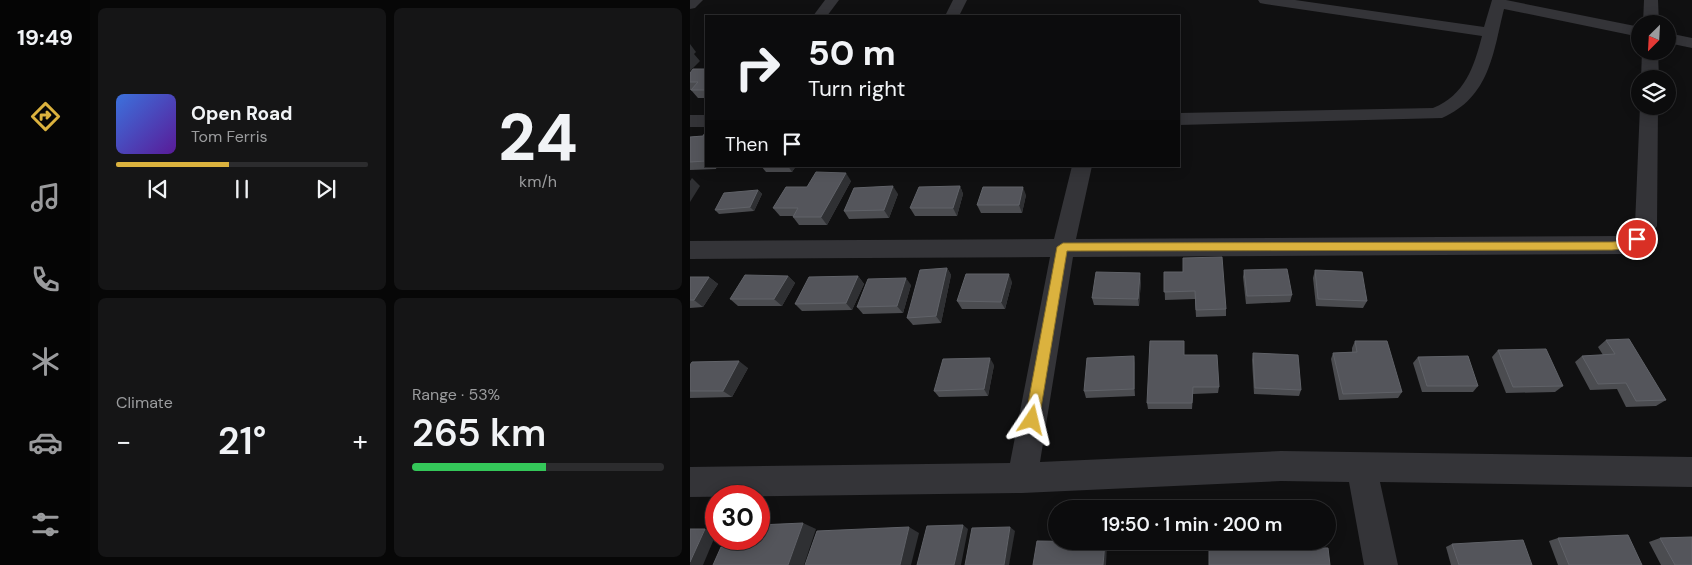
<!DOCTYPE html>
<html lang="en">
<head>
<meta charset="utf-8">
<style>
  body { margin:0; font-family:"DM Sans",sans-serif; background:#151516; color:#f1f3f6; height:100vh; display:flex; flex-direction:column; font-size:19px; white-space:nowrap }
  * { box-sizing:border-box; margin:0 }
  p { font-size:16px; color:#9a9b9d }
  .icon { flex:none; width:28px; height:28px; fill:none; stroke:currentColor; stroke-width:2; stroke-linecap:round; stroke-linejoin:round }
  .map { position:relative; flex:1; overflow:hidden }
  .sheet { display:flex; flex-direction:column; gap:8px; padding:8px; background:#070707; width:600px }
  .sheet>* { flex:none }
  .guide { position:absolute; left:15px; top:15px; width:475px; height:152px; border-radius:0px; box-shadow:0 2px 12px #0003,0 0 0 1px #2c2c2e; background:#0c0c0d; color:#f1f3f6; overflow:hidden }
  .needle { width:32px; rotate:204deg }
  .controls { position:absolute; left:941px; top:15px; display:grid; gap:10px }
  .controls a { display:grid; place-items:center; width:45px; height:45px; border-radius:50%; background:#0c0c0d; box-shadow:0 2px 12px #0003,0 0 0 1px #2c2c2e; font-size:25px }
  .speed { position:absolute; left:15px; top:485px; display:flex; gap:10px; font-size:25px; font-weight:700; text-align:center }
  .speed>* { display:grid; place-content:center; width:65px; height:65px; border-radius:50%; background:#0c0c0d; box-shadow:0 2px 12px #0003,0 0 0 1px #2c2c2e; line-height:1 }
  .speed .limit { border:8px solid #d22; background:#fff; color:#111 }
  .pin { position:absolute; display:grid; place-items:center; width:42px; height:42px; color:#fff; margin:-21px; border:2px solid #fff; border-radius:50%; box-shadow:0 1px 5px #0007 }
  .me { position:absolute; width:55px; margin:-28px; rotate:10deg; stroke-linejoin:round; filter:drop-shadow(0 0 4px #0008) }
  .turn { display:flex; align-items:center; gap:18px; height:105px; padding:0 20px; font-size:22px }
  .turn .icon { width:65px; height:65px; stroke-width:2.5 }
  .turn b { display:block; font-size:35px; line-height:42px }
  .then { display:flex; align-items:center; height:48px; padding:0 20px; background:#0003; gap:10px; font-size:19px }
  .big { font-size:38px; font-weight:600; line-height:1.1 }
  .sheet .card { flex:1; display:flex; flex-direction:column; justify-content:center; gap:8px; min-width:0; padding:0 18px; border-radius:8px; background:#151516 }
  .sheet .dial { align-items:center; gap:0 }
  .dial b { font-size:65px; line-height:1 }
  .song { display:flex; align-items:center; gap:15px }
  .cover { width:60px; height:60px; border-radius:8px; background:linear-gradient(135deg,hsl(220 70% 55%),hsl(270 70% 35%)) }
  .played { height:5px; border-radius:2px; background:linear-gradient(90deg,#dbb23e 45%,#2c2c2e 45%) }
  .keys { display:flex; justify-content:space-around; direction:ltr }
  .heat { display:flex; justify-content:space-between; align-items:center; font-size:28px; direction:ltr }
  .charge { height:8px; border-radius:4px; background:linear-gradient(90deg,#34c759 53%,#2c2c2e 0) }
  .sheet .tiles { flex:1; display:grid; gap:8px; grid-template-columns:repeat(2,1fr) }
  .trip { position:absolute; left:358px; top:500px; width:288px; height:50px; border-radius:25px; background:#0c0c0d; box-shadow:0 2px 12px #0003,0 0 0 1px #2c2c2e; font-weight:600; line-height:50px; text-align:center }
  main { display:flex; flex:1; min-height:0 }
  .dock { display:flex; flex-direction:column; width:90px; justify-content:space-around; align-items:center; background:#050505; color:#9a9b9d }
  .dock .icon { width:35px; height:35px }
  .dock .on { color:#dbb23e }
  .dock b { font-size:22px; color:#f1f3f6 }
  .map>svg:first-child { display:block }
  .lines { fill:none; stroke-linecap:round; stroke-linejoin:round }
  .minor { fill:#343438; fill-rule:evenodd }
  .wall { fill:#4b4c50 }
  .shaded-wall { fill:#2f3033 }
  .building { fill:#54555b; stroke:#606268 }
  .route { fill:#dbb23e; stroke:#8e7428 }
</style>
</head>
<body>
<main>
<nav class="dock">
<b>19:49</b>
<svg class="icon on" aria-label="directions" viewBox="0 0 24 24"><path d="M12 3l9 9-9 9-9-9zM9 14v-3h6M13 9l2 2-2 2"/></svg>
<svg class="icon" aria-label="music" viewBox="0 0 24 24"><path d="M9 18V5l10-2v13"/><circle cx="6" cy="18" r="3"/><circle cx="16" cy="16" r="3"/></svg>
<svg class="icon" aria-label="phone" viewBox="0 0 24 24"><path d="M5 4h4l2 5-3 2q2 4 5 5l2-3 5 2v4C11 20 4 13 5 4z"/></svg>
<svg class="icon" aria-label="climate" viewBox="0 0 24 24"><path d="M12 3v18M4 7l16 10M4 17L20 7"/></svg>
<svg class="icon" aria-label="car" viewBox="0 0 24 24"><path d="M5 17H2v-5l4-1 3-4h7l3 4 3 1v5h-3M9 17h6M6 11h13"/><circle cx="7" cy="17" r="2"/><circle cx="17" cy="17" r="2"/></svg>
<svg class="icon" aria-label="filters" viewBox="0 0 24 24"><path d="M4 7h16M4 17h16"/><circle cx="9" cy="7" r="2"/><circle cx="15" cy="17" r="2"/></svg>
</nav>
<section class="sheet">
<div class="tiles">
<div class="card">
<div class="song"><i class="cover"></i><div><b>Open Road</b><p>Tom Ferris</p></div></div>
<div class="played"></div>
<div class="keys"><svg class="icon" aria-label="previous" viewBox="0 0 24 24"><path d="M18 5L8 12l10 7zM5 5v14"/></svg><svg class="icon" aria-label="pause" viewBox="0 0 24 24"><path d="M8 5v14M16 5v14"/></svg><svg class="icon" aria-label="next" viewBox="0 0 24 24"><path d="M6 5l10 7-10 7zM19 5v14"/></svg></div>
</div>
<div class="card dial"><b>24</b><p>km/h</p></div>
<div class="card"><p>Climate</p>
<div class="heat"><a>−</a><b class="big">21°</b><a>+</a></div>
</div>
<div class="card"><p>Range · 53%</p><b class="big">265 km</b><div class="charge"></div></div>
</div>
</section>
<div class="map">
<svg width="1002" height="565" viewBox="0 0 1002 565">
  <rect width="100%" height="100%" fill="#101011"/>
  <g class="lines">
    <!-- minor -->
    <g class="minor">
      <path d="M0,0H13L5,8L0,9Z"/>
      <path d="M135,0H149L137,16H123Z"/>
      <path d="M263,0H277L269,16H255Z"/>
      <path d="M568,0H605L794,27L802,0H816L950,27V37L814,9C803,53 800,97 752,118L489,125V113L743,108C775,95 784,67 792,36L575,4L570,3Z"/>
      <path d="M954,0H968L969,24H953Z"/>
      <path d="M978,33L1002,38V48L978,43Z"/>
      <path d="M952,51H968L969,79H951Z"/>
      <path d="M950,106H968L967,226L955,245L936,254L383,257L350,462L591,451L1002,457V487L690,482L708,565H674L659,482L591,481L332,493L0,497V467L320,463L360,257L0,259V241L364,239L382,166H402L386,239L933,236L939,233L945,225Z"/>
      <rect x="0" y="115" width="16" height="12"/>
    </g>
  </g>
  <!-- wall -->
  <g class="wall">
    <path d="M16,69V98H8L1,90H0V73Z"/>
    <path d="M16,131V166H27L26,169L0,170V137L13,136Z"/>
    <path d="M71,166H106L102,172H76Z"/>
    <path d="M161,181L137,225H109L103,217V216H90L83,208L117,187Z"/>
    <path d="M270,186L273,194L267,216H225L220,208Z"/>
    <path d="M68,190L72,194L64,211L29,214L25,210Z"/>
    <path d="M208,194L199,218L159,219L154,211Z"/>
    <path d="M336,195L332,213H291L287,205Z"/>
    <path d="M257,268L261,275L251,323L223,325L217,318Z"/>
    <path d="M554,270L602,295L600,302L556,304L553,277Z"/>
    <path d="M625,270L677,301L673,308L626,306L623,278Z"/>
    <path d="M474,272L536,309V316L506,317L505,299L475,300Z"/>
    <path d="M98,276L105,283L92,306H48L40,299Z"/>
    <path d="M168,276L174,284L162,310L112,311L105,304Z"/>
    <path d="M0,277H19L28,284L13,307L0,308Z"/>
    <path d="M451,281L449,306L404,305L402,298Z"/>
    <path d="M322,282L315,309H272L267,301Z"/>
    <path d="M221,285L213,313L173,314L167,307Z"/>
    <path d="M916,340L976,400L966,406L936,407L927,389L900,390L885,362L892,356L913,355L908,347Z"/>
    <path d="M665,341L712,392L708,398L649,400L641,359L643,353L662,352V348Z"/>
    <path d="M808,350L873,386L865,392L816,393L802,357Z"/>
    <path d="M563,353L611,390L609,396L564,394L562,360Z"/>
    <path d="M494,355L529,387L528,393L503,394L502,409H458L457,403Z"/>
    <path d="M728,357L788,386L783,392H732L723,363Z"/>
    <path d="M445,363V396L396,398L394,391Z"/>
    <path d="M0,365L58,368L42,397L0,398Z"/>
    <path d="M304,365L298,396L249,397L244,391Z"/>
    <path d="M868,538L952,565H868L859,541Z"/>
    <path d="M970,538L1002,565H971L959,542Z"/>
    <path d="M762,544L842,565H761L756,547Z"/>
  </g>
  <!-- shaded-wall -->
  <g class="shaded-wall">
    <path d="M0,44L6,52L4,54L10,61L0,71Z"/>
    <path d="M98,166H106L102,172Z"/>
    <path d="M156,173L161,181L137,225L131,217Z"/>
    <path d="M2,178L10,186L0,202V181Z"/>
    <path d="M203,186L208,194L199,218L194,210Z"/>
    <path d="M270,186L273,194L267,216L263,208Z"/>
    <path d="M333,187L336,195L332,213L329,205Z"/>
    <path d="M68,190L72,194L64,211L60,207Z"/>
    <path d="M257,268L261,275L251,323L246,316Z"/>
    <path d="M450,273L451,281L449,306L448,299Z"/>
    <path d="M319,274L322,282L315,309L311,302Z"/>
    <path d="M98,276L105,283L92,306L84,299Z"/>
    <path d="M168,276L174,284L162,310L156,303Z"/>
    <path d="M19,277L28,284L13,307L4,300Z"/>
    <path d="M216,278L221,285L213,313L207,306Z"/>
    <path d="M444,356L445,363V396L444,389Z"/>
    <path d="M300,358L304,365L298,396L294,389Z"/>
    <path d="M49,361L58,368L42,397L33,391Z"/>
    <path d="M113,523L126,529L114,565H98Z"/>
    <path d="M273,525L278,529L271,565H264Z"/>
    <path d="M219,527L229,533L221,565H210Z"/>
    <path d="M320,527L325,531L319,565H314Z"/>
    <path d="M15,529L26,532V534L13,565H0V562Z"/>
    <path d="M415,542L417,546L416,565H413Z"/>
  </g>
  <!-- building -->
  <g class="building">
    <path d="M3,69H16V90H1L8,82H0V73Z"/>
    <path d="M16,131V161L0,162V137L13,136Z"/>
    <path d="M126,172L156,173L131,217H103L108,208H83L96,187H117Z"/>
    <path d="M203,186L194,210L154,211L164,188Z"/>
    <path d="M270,186L263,208H220L229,187Z"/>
    <path d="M293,187H333L329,205H287Z"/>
    <path d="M68,190L60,207L25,210L34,193Z"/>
    <path d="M532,257L536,309L506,310L505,291L474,292V272H493V258Z"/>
    <path d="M257,268L246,316L217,318L230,270Z"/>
    <path d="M597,269L602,295L557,296L554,270Z"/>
    <path d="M625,270L672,272L677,301L628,299Z"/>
    <path d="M406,272L450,273L448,299L402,298Z"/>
    <path d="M276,274H319L311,302L267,301Z"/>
    <path d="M55,275L98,276L84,299H40Z"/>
    <path d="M168,276L156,303L105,304L119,277Z"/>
    <path d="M0,277H19L4,300H0Z"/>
    <path d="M216,278L207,306L167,307L178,279Z"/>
    <path d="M939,339L976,400L946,401L936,383L908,384L892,356L925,354L916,340Z"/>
    <path d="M460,341H494V355H527L529,387H503L502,403H457Z"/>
    <path d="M665,341H697L712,392L653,394L643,353L667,352Z"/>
    <path d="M856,349L873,386L823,387L808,350Z"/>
    <path d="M563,353L608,355L611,390L565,388Z"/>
    <path d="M444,356V389L394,391L397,358Z"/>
    <path d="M778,356L788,386H737L728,357Z"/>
    <path d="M300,358L294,389L244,391L253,359Z"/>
    <path d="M49,361L33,391H0V365L2,362Z"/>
    <path d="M113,523L98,565H23L31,547L60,545L62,539H69V525Z"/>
    <path d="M273,525L264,565H227L237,526Z"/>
    <path d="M219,527L210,565H115L127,531Z"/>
    <path d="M320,527L314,565H275L282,528Z"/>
    <path d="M0,529H15L0,562Z"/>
    <path d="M938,535L952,565H879L868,538Z"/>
    <path d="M1002,537V565H985L970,538Z"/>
    <path d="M833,540L842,565H769L762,544Z"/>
    <path d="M347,541L415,542L413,565H343Z"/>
    <path d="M519,545L638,548L640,565H519Z"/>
  </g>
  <!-- route -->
  <path class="route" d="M947,235L952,239C944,248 934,249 922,250L377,251L349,420L347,424L342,426L337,424L335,420L367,247L373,243L922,242L934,241Z"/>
</svg>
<div class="controls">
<a><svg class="needle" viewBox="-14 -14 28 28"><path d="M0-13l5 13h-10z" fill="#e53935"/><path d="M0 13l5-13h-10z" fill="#9a9b9d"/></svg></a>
<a><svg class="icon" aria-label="layers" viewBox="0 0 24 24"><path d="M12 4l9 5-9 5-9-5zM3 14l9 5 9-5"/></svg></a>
</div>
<div class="speed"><div class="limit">30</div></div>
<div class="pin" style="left:947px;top:239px;background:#d93025"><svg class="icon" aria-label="arrive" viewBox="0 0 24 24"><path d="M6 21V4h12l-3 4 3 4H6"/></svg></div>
<svg class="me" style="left:342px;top:420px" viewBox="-20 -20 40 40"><path d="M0-17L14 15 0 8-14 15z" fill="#dbb23e" stroke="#fff" stroke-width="4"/></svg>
<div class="trip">19:50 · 1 min · 200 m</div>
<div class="guide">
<div class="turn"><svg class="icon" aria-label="right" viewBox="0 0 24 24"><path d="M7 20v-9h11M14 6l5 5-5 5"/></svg><div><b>50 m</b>Turn right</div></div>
<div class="then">Then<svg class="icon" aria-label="arrive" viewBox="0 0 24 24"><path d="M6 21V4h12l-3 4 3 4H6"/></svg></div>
</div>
</div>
</main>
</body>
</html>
